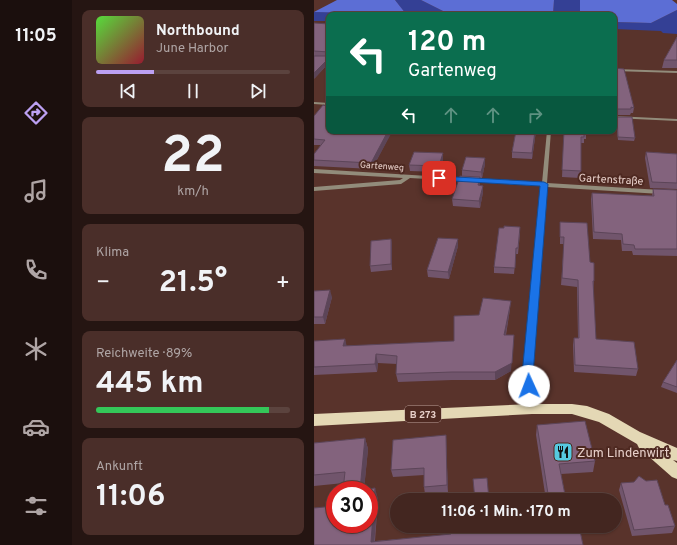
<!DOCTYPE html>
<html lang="de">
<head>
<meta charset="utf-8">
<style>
  body { margin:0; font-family:Overpass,sans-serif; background:#4a2e29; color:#f1f3f6; height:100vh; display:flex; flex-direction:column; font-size:15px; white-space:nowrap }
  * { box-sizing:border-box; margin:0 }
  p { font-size:13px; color:#afa5a5 }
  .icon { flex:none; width:22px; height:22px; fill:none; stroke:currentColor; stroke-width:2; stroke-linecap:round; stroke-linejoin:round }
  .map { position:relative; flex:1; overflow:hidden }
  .panel { display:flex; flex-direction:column; gap:10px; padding:10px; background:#251512; width:242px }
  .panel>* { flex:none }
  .guide { position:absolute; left:12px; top:12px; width:291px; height:122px; border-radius:8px; box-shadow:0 1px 3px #0004,0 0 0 1px #5b433e; background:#0b6e4f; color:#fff; overflow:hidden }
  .speed { position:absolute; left:12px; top:481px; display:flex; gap:8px; font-size:20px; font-weight:700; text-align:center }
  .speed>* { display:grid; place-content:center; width:52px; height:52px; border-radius:50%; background:#432620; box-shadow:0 1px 3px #0004,0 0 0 1px #5b433e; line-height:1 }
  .speed .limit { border:6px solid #d22; background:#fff; color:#111 }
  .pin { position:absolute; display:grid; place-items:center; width:34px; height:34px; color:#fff; margin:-17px; border-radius:8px; box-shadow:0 2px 6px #0006 }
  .me { position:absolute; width:44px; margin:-22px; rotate:358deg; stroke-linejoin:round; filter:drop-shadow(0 0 3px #0008) }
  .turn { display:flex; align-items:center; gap:14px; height:84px; padding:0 16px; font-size:18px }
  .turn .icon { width:52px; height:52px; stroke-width:2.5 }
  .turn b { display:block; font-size:28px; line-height:34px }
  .lanes { display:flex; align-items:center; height:38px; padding:0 16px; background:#0003; justify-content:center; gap:20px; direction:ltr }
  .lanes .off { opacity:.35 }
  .big { font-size:30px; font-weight:700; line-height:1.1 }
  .panel .widget { flex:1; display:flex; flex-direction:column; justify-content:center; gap:6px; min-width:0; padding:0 14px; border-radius:8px; background:#4a2e29 }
  .panel .dial { align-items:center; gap:0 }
  .dial b { font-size:52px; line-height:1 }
  .song { display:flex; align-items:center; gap:12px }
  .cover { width:48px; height:48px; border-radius:6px; background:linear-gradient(135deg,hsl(110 70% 55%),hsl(350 70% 35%)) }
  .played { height:4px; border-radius:2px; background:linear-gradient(90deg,#bca0f2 30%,#5b433e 30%) }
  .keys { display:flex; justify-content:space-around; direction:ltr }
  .heat { display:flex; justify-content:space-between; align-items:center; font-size:22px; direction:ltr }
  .charge { height:6px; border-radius:3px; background:linear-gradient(90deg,#34c759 89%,#5b433e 0) }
  .trip { position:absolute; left:76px; top:493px; width:232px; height:40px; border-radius:20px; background:#432620; box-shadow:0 1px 3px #0004,0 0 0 1px #5b433e; font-weight:700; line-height:40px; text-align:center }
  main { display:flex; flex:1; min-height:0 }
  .tab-bar { display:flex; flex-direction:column; width:72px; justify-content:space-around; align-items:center; background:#1b0f0d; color:#afa5a5 }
  .tab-bar .icon { width:28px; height:28px }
  .tab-bar .current { color:#bca0f2 }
  .tab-bar b { font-size:18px; color:#f1f3f6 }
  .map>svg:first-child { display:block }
  .green { fill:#344095 }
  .forest { fill:#5c6ed5 }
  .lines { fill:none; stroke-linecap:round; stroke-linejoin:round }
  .minor { fill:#928c7b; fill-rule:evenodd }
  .major { fill:#e4d8b5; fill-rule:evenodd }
  .wall { fill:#71556c }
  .shaded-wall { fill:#5c4558 }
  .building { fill:#83637d; stroke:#5c4558 }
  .route { fill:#1a73e8; stroke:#114b97 }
  .labels { text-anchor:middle; stroke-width:4; stroke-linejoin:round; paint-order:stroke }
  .far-street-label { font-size:9px; fill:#e8d0ca; stroke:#4e2921 }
  .shield { fill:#4e2921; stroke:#ba9e97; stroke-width:1 }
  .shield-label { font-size:10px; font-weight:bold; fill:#e8d0ca }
  .street-label { font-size:11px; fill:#e8d0ca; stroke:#4e2921 }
  .near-poi-label { font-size:13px; fill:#e8d0ca; stroke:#4e2921; text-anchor:start }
</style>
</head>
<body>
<main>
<nav class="tab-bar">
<b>11:05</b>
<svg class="icon current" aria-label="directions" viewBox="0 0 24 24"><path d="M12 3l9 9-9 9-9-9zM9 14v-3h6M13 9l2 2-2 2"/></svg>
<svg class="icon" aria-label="music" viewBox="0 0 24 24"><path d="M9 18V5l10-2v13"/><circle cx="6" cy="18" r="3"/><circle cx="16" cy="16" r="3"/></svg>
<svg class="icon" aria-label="phone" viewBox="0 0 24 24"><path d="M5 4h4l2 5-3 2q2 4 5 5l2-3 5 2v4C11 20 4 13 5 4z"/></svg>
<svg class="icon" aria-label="climate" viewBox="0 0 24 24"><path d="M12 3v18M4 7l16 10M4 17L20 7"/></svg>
<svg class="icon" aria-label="car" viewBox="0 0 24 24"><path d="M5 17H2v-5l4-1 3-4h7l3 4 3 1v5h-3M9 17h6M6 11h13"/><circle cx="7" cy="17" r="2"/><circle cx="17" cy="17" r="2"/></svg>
<svg class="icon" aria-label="filters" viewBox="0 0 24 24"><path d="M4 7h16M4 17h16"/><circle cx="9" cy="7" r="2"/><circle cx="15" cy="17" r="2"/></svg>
</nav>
<section class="panel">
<div class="widget">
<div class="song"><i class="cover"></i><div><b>Northbound</b><p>June Harbor</p></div></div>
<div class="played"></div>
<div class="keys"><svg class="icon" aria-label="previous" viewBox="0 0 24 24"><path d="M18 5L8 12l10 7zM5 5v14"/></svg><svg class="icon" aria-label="pause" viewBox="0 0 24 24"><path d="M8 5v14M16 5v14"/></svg><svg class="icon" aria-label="next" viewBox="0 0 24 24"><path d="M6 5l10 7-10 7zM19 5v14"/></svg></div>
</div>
<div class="widget dial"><b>22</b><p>km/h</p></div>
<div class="widget"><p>Klima</p>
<div class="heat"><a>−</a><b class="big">21.5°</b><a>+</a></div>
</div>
<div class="widget"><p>Reichweite · 89%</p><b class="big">445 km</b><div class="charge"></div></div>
<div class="widget"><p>Ankunft</p><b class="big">11:06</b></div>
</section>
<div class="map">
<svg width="363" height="545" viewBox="0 0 363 545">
  <rect width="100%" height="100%" fill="#59332b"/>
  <!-- green -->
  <g class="green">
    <path d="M81,0H107L129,11L168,15H15V21H0V12L91,13Z"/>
    <path d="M240,0H266V15H239Z"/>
    <path d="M363,10V34L349,33L347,31L300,29V22L337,23Z"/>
  </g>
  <!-- forest -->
  <g class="forest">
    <path d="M23,0H81L92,14L0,12Z"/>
    <path d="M107,0H240L239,15H168L129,11Z"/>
    <path d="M266,0H358L363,4V10L337,23L300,22V15H266Z"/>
  </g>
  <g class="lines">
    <!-- minor -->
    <g class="minor">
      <path d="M300,69L363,71V73L300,71Z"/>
      <path d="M0,102L15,103V105L0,104Z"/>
      <path d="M300,116L363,119V121L300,118Z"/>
      <path d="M233,131H237L233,183L363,191V195L233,187L217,375L223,409L221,412L218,413L215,412L213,409L209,375L227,186L96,178L87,184L0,191V187L86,180L89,178L0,173V169L228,183Z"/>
    </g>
    <!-- major -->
    <path class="major" d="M218,404H258L273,406L295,414L326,432L363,448V461L359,460L363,463V479L358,477L325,448L323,444L285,422L258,414H218L0,426V414Z"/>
  </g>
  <!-- wall -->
  <g class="wall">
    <path d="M0,23L15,24V67L12,66L0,79L14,56H0Z"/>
    <path d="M363,37V68H348L350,60Z"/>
    <path d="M300,68L320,108L319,113H317L316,115H302L300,101Z"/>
    <path d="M12,106L15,131H78L58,169L0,166V154L7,145H0V116Z"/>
    <path d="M303,117L321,138L320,141L304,140L302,120Z"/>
    <path d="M202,131H222L218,159L198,158V152Z"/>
    <path d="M250,131H272V139H270V143H267V171L266,178L248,177Z"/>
    <path d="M332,152L363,154V189L336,188L331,158Z"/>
    <path d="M171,158V164L168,178H166V185L169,186V192L166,208L139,206L138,199L148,176V170Z"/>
    <path d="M129,159L125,172L96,171L95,165Z"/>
    <path d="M339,189L363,190V256L319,255L318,251H308L307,240L279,239L277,199L278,193L338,196Z"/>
    <path d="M246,222L276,262L280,281L279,288L282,339L324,369L322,376L260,372L259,345L260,338H264L263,287L247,285L250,244H246Z"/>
    <path d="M190,228L206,233L204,254H202L200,274L180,273V267Z"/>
    <path d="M77,239L78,245V270L57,272L56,266Z"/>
    <path d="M144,246L135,279L114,277L113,270Z"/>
    <path d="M0,291L18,297L11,324H0Z"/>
    <path d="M196,309L192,335L197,371L181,380H138L84,382L82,374L83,364L64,363L63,372L0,375V342L31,339L32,346L140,341L165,315Z"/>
    <path d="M363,360V393L347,387L349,382Z"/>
    <path d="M223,425L281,461L279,472L247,474L252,500H232L222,435Z"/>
    <path d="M51,438L54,449L50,489L64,499L61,541L199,530L237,526H265L269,545H0L55,524L29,490L30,483L0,486V443Z"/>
    <path d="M132,442L134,492L111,494L110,487V475L79,477L77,470Z"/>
    <path d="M307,483L351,505L361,526L358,533L318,536L305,490Z"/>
  </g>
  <!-- shaded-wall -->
  <g class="shaded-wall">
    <path d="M11,62L12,66L0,79V73Z"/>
    <path d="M74,131H78V132L58,169L57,163Z"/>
    <path d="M221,131H222L218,159V153Z"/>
    <path d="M129,153V159L125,172V166Z"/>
    <path d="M171,158V164L168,178L167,172Z"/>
    <path d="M166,177V184L164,192V185Z"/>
    <path d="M169,186V192L166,208L165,201Z"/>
    <path d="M77,239L78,245V270L77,264Z"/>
    <path d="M144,239V246L135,279L134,272Z"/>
    <path d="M16,290L18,297L11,324L9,317Z"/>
    <path d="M197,301L196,309L190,343V335Z"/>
    <path d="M31,339L33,347L29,346Z"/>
    <path d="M199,343L197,371L181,380V372Z"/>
    <path d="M62,354L64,363L63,372L61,364Z"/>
    <path d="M132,435V442L134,492L133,485Z"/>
    <path d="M51,438L54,449L50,490H46Z"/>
    <path d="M61,488L64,499L60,545L57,542Z"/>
  </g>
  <!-- building -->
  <g class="building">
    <path d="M0,23L15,24V52L0,51Z"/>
    <path d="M363,37V60H350Z"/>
    <path d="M15,52V62H11L0,73V56H14Z"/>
    <path d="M300,68L310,69L320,108L317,107V109H302L301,96L300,95Z"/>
    <path d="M15,102V131H74L57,163L0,160V154L11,140L0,139V116L9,105L12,106Z"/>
    <path d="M303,117H318L321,138L304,137Z"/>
    <path d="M202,131H221L218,153L198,152Z"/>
    <path d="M250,131H272V133H270V137H267V171L248,170Z"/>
    <path d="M100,152L129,153L125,166L95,165Z"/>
    <path d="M332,152L363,154V183L338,182Z"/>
    <path d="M152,157L171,158L167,172L148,170Z"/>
    <path d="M146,176L166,177L164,185L169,186L165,201L138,199Z"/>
    <path d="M339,189L363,190V249H321L320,245L309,244L308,234L280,232L278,193L340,196Z"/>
    <path d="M246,222L273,223L276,262L280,263V281H279L282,339L320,342L324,369L261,365L260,338H265L264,280L248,278L250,237H246Z"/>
    <path d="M190,226L206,227L204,248H202L201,268L180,267L185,228H190Z"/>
    <path d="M124,238L144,239L134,272L113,270Z"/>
    <path d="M77,239V264L56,266L57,241Z"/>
    <path d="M16,290L9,317H0V291Z"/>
    <path d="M169,298L197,301L190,335H200L198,363L181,372H138L82,374L83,356L62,354L61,364L0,367V341L31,339L29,346L140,341V316L165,315Z"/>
    <path d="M363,360V387L349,382Z"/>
    <path d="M271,421L281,461L245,464L252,500H235L223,425Z"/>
    <path d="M132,435L133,485L110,487V468L77,470L79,440Z"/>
    <path d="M51,438L46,490L61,488L57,542L137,534V530L162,528V526H198L199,530L240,526H265L269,545H0V508L21,506V524H55V490H29L31,472L0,475V443Z"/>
    <path d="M325,476L332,481L343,480L351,505H354L361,526L320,530L307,483L320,482Z"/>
    <path d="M173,478L175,500H161L159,479Z"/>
  </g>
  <!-- route -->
  <path class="route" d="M125,176L230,182L234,184L219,375L221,386L219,389L215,391L211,389L208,375L226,186L122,180L121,178Z"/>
  <!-- icons -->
  <defs>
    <symbol id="restaurant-square" viewBox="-11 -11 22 22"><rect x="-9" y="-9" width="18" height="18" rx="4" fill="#56c9e0" stroke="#4e2921"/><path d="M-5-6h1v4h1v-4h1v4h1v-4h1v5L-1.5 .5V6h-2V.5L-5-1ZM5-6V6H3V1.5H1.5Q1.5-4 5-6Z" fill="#111"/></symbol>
  </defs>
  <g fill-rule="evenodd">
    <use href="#restaurant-square" x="238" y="441" width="22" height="22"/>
  </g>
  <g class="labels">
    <!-- far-street labels -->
    <g class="far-street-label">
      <text transform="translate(68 166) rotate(4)" y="3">Gartenweg</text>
    </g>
    <!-- shield labels -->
    <rect class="shield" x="91" y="406" width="36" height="16" rx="3"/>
    <g class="shield-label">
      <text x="109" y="418">B 273</text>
    </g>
    <!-- street labels -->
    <g class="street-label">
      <text transform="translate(297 179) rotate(3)" y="4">Gartenstraße</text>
    </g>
    <!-- near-poi labels -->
    <g class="near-poi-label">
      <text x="263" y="457">Zum Lindenwirt</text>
    </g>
  </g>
</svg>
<div class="speed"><div class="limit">30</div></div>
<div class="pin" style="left:125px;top:178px;background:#d93025"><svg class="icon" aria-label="arrive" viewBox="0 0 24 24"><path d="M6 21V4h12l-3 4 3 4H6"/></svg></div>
<svg class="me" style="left:215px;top:386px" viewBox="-20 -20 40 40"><circle r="19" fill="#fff"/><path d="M0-13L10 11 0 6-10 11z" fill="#1a73e8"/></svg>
<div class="trip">11:06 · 1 Min. · 170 m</div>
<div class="guide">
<div class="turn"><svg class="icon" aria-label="left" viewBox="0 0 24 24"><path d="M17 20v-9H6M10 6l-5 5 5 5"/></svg><div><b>120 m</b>Gartenweg</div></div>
<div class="lanes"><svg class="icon" aria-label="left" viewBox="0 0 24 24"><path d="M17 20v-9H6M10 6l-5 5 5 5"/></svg><svg class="icon off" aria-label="ahead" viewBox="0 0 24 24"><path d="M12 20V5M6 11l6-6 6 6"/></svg><svg class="icon off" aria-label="ahead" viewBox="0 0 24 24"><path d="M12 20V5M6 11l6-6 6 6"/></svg><svg class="icon off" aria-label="right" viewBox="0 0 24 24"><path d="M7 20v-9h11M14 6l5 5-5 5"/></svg></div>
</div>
</div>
</main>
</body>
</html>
